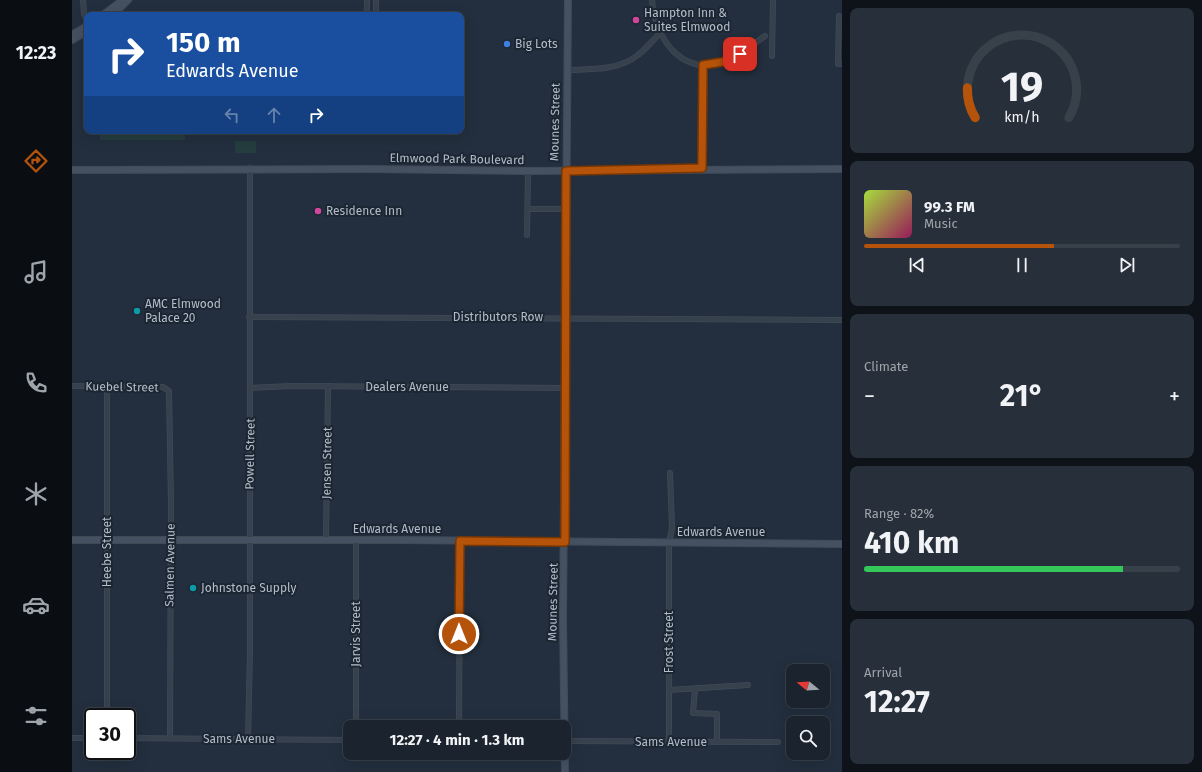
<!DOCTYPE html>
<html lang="en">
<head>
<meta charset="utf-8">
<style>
  body { margin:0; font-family:"Fira Sans",sans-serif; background:#272f3a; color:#f1f3f6; height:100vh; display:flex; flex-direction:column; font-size:15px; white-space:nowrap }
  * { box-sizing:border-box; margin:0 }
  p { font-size:13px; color:#9fa4aa }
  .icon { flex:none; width:22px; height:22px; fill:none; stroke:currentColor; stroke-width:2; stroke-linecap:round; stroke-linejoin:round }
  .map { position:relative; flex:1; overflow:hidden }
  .side { display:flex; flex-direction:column; gap:8px; padding:8px; background:#0e1319; width:360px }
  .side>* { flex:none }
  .hud { position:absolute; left:12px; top:12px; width:380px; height:122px; border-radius:8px; box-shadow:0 4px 16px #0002,0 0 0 1px #38404a; background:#1a4fa0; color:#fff; overflow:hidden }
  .needle { width:26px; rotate:288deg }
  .tools { position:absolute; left:714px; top:664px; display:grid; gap:8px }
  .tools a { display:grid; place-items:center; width:44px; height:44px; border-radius:8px; background:#1a232e; box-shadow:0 4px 16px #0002,0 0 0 1px #38404a; font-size:20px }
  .speed { position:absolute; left:12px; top:708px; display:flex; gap:8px; font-size:20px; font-weight:700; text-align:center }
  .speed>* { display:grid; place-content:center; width:52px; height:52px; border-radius:50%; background:#1a232e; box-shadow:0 4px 16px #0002,0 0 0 1px #38404a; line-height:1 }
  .speed .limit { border:2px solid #111; border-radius:6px; background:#fff; color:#111 }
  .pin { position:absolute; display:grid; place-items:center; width:34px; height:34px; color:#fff; margin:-17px; border-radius:8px; box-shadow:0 2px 6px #0006 }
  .me { position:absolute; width:44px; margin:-22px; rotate:0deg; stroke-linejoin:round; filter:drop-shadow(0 0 3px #0008) }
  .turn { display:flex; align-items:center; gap:14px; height:84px; padding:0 16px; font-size:18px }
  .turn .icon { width:52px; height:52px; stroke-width:2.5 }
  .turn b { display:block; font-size:28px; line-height:34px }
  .lanes { display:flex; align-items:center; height:38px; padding:0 16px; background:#0003; justify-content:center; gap:20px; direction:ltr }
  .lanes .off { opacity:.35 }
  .big { font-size:30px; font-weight:700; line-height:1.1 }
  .side .card { flex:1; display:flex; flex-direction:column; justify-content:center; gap:6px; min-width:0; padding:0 14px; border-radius:8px; background:#272f3a }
  .side .dial { align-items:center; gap:0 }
  .dial svg { height:104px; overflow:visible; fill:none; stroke:#38404a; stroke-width:7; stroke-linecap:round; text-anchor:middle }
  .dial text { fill:#f1f3f6; stroke:none }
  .song { display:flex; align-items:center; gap:12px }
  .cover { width:48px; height:48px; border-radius:6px; background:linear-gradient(135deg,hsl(80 70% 55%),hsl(330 70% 35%)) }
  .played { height:4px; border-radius:2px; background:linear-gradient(90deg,#b45309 60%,#38404a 60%) }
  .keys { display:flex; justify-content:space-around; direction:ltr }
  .heat { display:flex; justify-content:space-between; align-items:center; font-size:22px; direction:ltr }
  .charge { height:6px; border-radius:3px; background:linear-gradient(90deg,#34c759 82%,#38404a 0) }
  .trip { position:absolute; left:271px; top:720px; width:228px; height:40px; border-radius:8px; background:#1a232e; box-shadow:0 4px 16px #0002,0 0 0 1px #38404a; font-weight:700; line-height:40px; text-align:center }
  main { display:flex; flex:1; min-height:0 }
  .menu { display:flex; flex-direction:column; width:72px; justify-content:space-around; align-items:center; background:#0a0e12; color:#9fa4aa }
  .menu .icon { width:28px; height:28px }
  .menu .on { color:#b45309 }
  .menu b { font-size:18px; color:#f1f3f6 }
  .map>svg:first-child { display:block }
  .green { fill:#253d3f }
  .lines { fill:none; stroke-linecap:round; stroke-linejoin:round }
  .street-casing { stroke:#404a57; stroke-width:6 }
  .secondary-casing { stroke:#404a57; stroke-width:8 }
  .street { stroke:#37414e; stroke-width:4.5 }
  .secondary { stroke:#455061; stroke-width:6 }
  .route-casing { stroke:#753606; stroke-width:10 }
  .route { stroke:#b45309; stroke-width:7 }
  .hotel-dot { fill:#d1479c; stroke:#1c2633; stroke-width:1.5 }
  .shop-dot { fill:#3f7fe0; stroke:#1c2633; stroke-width:1.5 }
  .culture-dot { fill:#0f9aa8; stroke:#1c2633; stroke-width:1.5 }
  .labels { text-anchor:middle; stroke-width:4; stroke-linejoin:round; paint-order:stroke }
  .poi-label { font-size:12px; fill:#b3bcc9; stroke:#1c2633; text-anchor:start }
  .street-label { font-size:12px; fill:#b3bcc9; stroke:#1c2633 }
</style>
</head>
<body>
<main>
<nav class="menu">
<b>12:23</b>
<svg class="icon on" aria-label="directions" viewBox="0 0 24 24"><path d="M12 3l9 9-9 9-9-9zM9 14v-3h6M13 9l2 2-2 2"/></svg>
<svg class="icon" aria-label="music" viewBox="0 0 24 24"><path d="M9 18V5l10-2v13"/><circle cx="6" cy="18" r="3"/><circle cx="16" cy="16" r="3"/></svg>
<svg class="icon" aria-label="phone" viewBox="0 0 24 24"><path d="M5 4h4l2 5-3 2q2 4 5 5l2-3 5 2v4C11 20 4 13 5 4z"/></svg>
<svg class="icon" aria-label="climate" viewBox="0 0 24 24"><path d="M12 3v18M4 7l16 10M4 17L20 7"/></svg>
<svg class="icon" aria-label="car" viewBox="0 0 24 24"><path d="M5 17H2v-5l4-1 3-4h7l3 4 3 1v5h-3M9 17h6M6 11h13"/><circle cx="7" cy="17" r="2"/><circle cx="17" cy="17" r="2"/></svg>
<svg class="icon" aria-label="filters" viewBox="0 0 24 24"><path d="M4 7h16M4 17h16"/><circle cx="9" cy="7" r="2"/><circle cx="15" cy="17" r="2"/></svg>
</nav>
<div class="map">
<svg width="770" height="772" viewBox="0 0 770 772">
  <rect width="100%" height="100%" fill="#232f3e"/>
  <!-- green -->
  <g class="green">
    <path d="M28,131H118L113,134V140H28Z"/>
    <rect x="163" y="141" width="21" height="12"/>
  </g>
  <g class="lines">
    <defs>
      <g id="street">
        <path d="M11,0L12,14L15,19"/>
        <path d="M295,0V12"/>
        <path d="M304,0V12"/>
        <path d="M580,0C583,40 612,80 657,60C670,55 681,44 693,36"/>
        <path d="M770,17L767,16L766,64H770"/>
        <path d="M700,56L701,0"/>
        <path d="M495,70C519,69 546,71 566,55C574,49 581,40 588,33"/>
        <path d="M631,168V65"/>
        <path d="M456,209H493"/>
        <path d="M455,235L456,171"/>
        <path d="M177,317L770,320"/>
        <path d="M0,386L91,387L97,391L99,504L98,738"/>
        <path d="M35,387V717"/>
        <path d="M178,388L219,386L493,388"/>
        <path d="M254,540L256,386"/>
        <path d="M623,689L621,713L645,714V742"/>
        <path d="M597,690L676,685"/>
        <path d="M284,727V540"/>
        <path d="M387,727L388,541"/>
        <path d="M0,738H21"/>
        <path d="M55,738L278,740"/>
        <path d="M176,739L178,650V168"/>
        <path d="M492,741L706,742"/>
        <path d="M597,742V543L600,528L598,473"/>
      </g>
      <g id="secondary">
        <path d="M31,15L51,0"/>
        <path d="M41,15L56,0"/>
        <path d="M0,35L15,26"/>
        <path d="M0,40L15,31"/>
        <path d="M0,170L296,169L456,171L770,169"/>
        <path d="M0,540H329L770,544"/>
        <path d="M493,772L491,618L496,0"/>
      </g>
    </defs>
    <!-- street casing -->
    <use href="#street" class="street-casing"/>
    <!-- secondary casing -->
    <use href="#secondary" class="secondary-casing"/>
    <!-- street -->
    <use href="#street" class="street"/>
    <!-- secondary -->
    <use href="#secondary" class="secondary"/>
  </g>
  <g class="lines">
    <defs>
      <path id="route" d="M387,634L388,541L493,542L494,171L630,168L631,65L656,61L668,54"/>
    </defs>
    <!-- route casing -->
    <use href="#route" class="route-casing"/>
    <!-- route -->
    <use href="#route" class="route"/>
  </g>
  <!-- markers -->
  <g class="hotel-dot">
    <circle cx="564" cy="20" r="4"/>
    <circle cx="246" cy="211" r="4"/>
  </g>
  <circle class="shop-dot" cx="435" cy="44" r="4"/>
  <g class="culture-dot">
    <circle cx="65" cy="311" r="4"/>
    <circle cx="121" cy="588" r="4"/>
  </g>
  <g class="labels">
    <!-- poi labels -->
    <g class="poi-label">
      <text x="572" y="17">Hampton Inn &amp;<tspan x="572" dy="14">Suites Elmwood</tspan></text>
      <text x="443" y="48">Big Lots</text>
      <text x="254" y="215">Residence Inn</text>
      <text x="73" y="308">AMC Elmwood<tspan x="73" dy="14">Palace 20</tspan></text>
      <text x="129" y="592">Johnstone Supply</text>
    </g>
    <!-- street labels -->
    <g class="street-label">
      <text transform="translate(483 122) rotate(-89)" y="4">Mounes Street</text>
      <text transform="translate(385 159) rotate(1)" y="4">Elmwood Park Boulevard</text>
      <text x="426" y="321">Distributors Row</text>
      <text transform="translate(50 387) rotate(1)" y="4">Kuebel Street</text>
      <text x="335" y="391">Dealers Avenue</text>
      <text transform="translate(178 454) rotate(-89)" y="4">Powell Street</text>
      <text transform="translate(255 463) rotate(-89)" y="4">Jensen Street</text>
      <text x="325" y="533">Edwards Avenue</text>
      <text x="649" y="536">Edwards Avenue</text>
      <text transform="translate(35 552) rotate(-90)" y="4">Heebe Street</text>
      <text transform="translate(98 565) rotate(-89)" y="4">Salmen Avenue</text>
      <text transform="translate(481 602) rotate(-89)" y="4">Mounes Street</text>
      <text transform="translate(284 634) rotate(-90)" y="4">Jarvis Street</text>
      <text transform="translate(597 642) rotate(-90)" y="4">Frost Street</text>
      <text x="167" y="743">Sams Avenue</text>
      <text x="599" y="746">Sams Avenue</text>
    </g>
  </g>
</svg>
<div class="tools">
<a><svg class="needle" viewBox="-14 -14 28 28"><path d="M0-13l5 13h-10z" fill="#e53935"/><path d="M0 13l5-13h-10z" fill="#9fa4aa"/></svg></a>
<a><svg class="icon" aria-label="search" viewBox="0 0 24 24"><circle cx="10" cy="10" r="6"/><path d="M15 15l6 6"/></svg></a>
</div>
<div class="speed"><div class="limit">30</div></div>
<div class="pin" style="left:668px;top:54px;background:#d93025"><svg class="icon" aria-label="arrive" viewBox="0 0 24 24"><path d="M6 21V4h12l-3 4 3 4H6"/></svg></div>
<svg class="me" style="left:387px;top:634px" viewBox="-20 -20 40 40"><circle r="17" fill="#b45309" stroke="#fff" stroke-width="3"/><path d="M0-11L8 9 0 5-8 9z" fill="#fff"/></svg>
<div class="trip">12:27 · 4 min · 1.3 km</div>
<div class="hud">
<div class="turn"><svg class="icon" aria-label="right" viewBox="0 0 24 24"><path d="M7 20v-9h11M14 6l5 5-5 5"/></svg><div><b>150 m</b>Edwards Avenue</div></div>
<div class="lanes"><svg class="icon off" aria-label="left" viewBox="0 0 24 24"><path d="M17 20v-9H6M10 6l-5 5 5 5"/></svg><svg class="icon off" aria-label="ahead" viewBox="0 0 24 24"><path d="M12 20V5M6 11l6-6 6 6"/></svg><svg class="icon" aria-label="right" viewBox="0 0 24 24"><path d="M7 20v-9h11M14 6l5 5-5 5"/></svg></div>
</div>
</div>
<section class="side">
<div class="card dial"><svg viewBox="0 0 100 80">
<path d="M14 69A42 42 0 1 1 86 69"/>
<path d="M14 69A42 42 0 0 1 8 46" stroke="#b45309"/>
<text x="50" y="56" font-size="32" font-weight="700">19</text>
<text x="50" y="72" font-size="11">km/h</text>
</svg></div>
<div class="card">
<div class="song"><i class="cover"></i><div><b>99.3 FM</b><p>Music</p></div></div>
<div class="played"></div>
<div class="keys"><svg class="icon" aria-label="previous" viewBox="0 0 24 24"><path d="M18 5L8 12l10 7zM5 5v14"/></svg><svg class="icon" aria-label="pause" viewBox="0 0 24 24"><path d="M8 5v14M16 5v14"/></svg><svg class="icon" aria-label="next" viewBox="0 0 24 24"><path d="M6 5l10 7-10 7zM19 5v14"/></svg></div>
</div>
<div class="card"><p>Climate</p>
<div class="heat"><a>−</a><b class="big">21°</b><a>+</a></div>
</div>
<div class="card"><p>Range · 82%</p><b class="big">410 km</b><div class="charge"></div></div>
<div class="card"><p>Arrival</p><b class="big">12:27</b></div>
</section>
</main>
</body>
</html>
